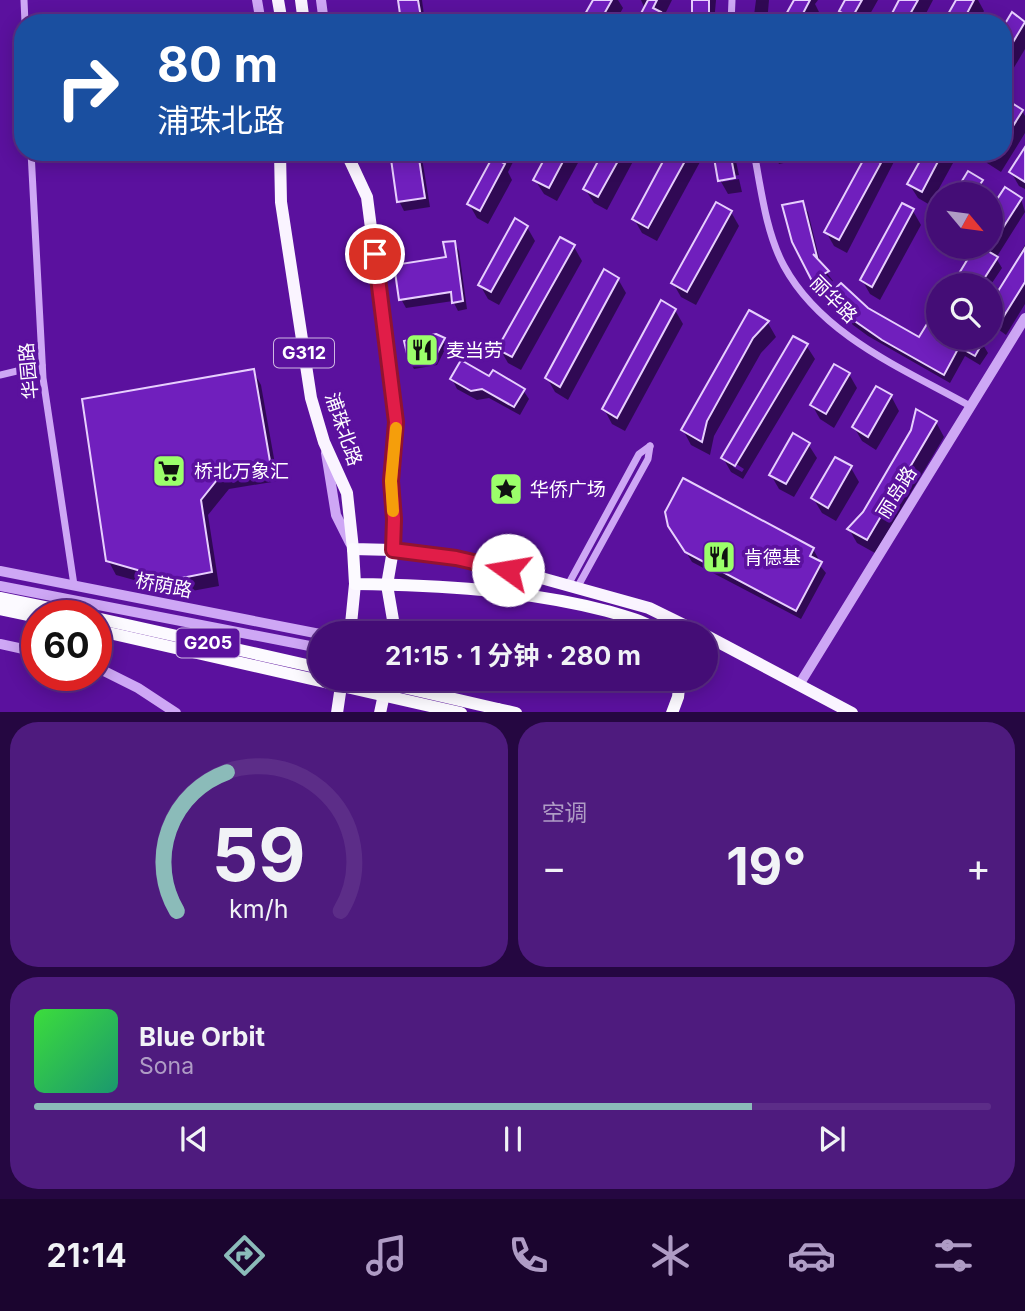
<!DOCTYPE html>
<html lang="zh">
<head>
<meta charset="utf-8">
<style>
  body { margin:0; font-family:Inter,"Noto Sans SC",sans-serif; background:#4e1b7e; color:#f1f3f6; height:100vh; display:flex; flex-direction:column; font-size:26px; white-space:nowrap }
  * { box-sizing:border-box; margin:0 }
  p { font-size:23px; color:#af9cc5 }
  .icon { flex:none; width:38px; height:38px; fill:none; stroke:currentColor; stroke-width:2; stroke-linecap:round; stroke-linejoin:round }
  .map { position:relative; height:712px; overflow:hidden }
  .panel { display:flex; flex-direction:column; gap:10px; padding:10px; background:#250741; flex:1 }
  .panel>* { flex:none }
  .top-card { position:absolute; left:14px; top:14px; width:998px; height:147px; border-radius:28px; box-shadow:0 4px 18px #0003,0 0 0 2px #5c2d88; background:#1a4fa0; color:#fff; overflow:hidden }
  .needle { width:46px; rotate:119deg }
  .buttons { position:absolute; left:926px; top:182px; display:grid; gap:14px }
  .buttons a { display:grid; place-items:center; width:77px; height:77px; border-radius:50%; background:#440d76; box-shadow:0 4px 18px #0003,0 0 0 2px #5c2d88; font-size:35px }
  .speed { position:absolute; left:21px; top:600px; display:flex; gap:14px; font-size:35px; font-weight:700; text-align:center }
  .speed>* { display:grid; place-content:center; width:91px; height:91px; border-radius:50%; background:#440d76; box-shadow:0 4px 18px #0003,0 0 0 2px #5c2d88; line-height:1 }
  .speed .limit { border:10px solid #d22; background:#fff; color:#111 }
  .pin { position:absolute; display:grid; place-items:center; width:60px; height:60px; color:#fff; margin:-30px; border:4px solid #fff; border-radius:50%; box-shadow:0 2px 7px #0007 }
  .me { position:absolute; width:77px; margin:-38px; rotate:283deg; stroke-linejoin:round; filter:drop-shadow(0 0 5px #0008) }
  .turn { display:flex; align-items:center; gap:24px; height:147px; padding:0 28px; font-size:32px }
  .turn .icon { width:91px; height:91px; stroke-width:2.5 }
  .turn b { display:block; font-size:49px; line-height:60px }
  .big { font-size:52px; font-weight:700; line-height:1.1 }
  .panel .widget { flex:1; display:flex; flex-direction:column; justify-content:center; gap:10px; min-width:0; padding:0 24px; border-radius:28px; background:#4e1b7e }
  .panel .dial { align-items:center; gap:0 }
  .dial svg { height:182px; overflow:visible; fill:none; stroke:#5c2d88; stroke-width:7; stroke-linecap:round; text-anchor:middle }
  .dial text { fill:#f1f3f6; stroke:none }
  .song { display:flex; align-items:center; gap:21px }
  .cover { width:84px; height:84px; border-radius:10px; background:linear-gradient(135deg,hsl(120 70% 55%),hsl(160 70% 35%)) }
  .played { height:7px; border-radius:4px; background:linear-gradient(90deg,#8bbbb9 75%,#5c2d88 75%) }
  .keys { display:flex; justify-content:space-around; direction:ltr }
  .heat { display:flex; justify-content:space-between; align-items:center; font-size:38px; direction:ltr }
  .panel .tiles { flex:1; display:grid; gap:10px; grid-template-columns:1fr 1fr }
  .widget:last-child { grid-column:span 2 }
  .trip { position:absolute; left:308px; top:621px; width:410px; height:70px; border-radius:35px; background:#440d76; box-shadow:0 4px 18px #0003,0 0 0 2px #5c2d88; font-weight:700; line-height:70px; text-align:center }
  .menu { display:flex; height:112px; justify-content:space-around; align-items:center; background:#1b052f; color:#af9cc5 }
  .menu .icon { width:49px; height:49px }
  .menu .selected { color:#8bbbb9 }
  .menu b { font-size:32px; color:#f1f3f6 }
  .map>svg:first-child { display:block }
  .shadow { fill:#0007; fill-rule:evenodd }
  .building { fill:#701fbd; stroke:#e7cffe; stroke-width:2 }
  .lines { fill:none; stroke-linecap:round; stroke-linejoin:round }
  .minor { stroke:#cea7f5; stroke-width:7 }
  .tertiary { stroke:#cea7f5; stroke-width:10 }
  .primary { stroke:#faf4ff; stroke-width:12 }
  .trunk { stroke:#fcfaff; stroke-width:12 }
  .trunk-bridge { stroke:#fcfaff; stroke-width:12 }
  .route-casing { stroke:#92132f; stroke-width:18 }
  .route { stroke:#e11d48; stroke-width:12 }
  .slow { stroke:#f59e0b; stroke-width:12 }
  .labels { text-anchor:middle; stroke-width:7; stroke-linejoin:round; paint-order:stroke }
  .shield { fill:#5b119e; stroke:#ceb8e2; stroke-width:2 }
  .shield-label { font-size:18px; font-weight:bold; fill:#fff }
  .street-label { font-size:19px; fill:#fff; stroke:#5b119e }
  .poi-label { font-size:19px; fill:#fff; stroke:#5b119e; text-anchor:start }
</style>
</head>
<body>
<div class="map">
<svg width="1025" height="713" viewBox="0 0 1025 713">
  <rect width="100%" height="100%" fill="#5b119e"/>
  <!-- shadow -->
  <g class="shadow">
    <path d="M400,0H422L425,23H404Z"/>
    <path d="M595,0H618L623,8L615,23H582Z"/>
    <path d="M641,0H672L663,18L665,23H638L645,9Z"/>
    <path d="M694,0H716L714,23H694Z"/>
    <path d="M756,0H769L767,23H753Z"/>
    <path d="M796,0H818L815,4L819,12L813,23H789L786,18Z"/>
    <path d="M847,0H878L865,23H843L846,19L841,11Z"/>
    <path d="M901,0H933L921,23H889Z"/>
    <path d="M958,0H978L984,11L977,23H945Z"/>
    <path d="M1012,15L1025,23V49L1003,86V31Z"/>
    <path d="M1008,102L1022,111L1025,116V133L1001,172L987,163L981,152H1003V110Z"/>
    <path d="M1025,150V189L1019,186L1011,172Z"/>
    <path d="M391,152H421L430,207L404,211L399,201Z"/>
    <path d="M491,152H518L508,172L512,180L488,224L477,218L469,204L491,162L488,157Z"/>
    <path d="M550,152H584L557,201L544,194L535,180Z"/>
    <path d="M605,152H638L607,210L594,203L585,189Z"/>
    <path d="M670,152H695L700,162L657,241L642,233L634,219Z"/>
    <path d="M715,152H734L739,175L722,178V182L739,179L742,192L728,194L720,180Z"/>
    <path d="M773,152H796L797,160L779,164Z"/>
    <path d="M868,152H899L847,253L834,246L826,232Z"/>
    <path d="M927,152H959L930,205L918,198L909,184Z"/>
    <path d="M968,174L981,182L985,188L984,194H956Z"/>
    <path d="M1021,199L1025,212L996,258L1002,268L990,286L953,285L977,247H990Z"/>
    <path d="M802,203L808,212L821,265L833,281L819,289L793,241Z"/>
    <path d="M913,211L921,225L880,300L870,294L862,280Z"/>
    <path d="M731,212L739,226L696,305L681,297L673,283Z"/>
    <path d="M527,227L535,241L499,305L488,299L480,285Z"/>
    <path d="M454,243L459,251L467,309L458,311L453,301L406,308L401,299L448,259Z"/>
    <path d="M1025,245V304L1006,335L990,323V307L1022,257L1020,253Z"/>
    <path d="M574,247L582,261L521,370L508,363L500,349Z"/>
    <path d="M618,279L626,293L568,400L555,392L547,378Z"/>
    <path d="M829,296L867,310L920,339L938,310V338H973L982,343L988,353L980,365L965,356L950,383L868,336L853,325L835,306Z"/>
    <path d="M675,310L683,324L625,431L612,424L604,409Z"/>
    <path d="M749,312L768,323L776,337L761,353L714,436L710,455L691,445L683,430Z"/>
    <path d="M443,340L447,346L437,365L414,369L410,362Z"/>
    <path d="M806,345L815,359L743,479L731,472L723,458ZM733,462L744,469L742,472L733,467Z"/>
    <path d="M253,371L261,385L278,481L229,489L208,515L219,586L181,593L116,575L108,560Z"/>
    <path d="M849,374L857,388L834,428L820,419L812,405Z"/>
    <path d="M452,379H490L523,390L529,399L520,415L489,398L477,400L457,389Z"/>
    <path d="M891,396L899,411L876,450L862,441L854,427Z"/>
    <path d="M936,422L944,437L875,553L857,543L849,529Z"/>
    <path d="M808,444L817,458L794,497L779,489L771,475Z"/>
    <path d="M851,468L859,482L836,521L822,513L813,498Z"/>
    <path d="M670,525L813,549L818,558L817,562L826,573L801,619L692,562Z"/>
  </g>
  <!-- building -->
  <g class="building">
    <path d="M398,0H418L422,23L401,21Z"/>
    <path d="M593,0H612L599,23H580Z"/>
    <path d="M648,0H657L653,8L661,12L655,23H636Z"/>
    <rect x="692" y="0" width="17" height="23"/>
    <path d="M794,0H810L798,23L784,18Z"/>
    <path d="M845,0H862L853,16L864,23H841L846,15L839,11Z"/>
    <path d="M899,0H918L905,23H887Z"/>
    <path d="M956,0H974L962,23H943Z"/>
    <path d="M1012,12L1025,22L1003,59V27Z"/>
    <path d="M1007,100L1023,110L1003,142V107Z"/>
    <path d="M1025,147V182L1009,172Z"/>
    <path d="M390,152H418L425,198L397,202Z"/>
    <path d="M477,152H503L498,160L505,164L480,211L467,204L491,160Z"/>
    <path d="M548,152H568L549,188L533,180Z"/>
    <path d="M603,152H623L598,197L583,189Z"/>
    <path d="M668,152H690L648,228L632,219Z"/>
    <path d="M713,152H730L735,178L718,181Z"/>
    <path d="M925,152H943L922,192L907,184Z"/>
    <path d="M866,155L881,163L839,240L824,232Z"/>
    <path d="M968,171L983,180L979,186L982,188L978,194H954Z"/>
    <path d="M1005,187L1022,198L990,248V210Z"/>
    <path d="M803,201L817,257L813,254L829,271L812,281L792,242L782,205Z"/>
    <path d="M716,202L732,211L687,292L671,283Z"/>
    <path d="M902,203L914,209L872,287L860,280Z"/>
    <path d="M515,218L528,226L491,292L478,285Z"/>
    <path d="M560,237L575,245L512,357L497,349Z"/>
    <path d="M455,241L463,301L452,303L451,292L399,300L394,265L446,257L443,242Z"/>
    <path d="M975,247H981L998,257L980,285H952Z"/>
    <path d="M1025,248V282L999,324L990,319V304Z"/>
    <path d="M604,269L619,278L560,387L545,378Z"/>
    <path d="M841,283L868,308L919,337L938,306V338H976L983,342L975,356L959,347L944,375L882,340L846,315L827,296Z"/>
    <path d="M661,300L676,309L617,418L602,409Z"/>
    <path d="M749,310L769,321L753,338L707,421L702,442L681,430Z"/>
    <path d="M436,334L445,338L434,359L409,362L404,341Z"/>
    <path d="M793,336L808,344L735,466L721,458Z"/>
    <path d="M461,360L489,376L493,370L525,389L514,407L482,389L471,391L450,379Z"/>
    <path d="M834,364L850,373L826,414L810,405Z"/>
    <path d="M254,369L271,467L221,475L201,500L212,572L172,580L106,561L82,399Z"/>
    <path d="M876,386L892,395L868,437L852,427Z"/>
    <path d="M916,409L937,421L867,540L847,529L863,512L911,430Z"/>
    <path d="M793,433L810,443L786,484L769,475Z"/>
    <path d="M835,457L852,466L828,508L811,498Z"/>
    <path d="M683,478L814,548L810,556L822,562L796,611L685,552L668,526L665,512Z"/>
  </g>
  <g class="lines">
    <!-- minor -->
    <g class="minor">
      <path d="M24,0L25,23"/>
      <path d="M731,23L732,0"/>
      <path d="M31,152L43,378L74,585"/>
      <path d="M754,152C761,189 766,233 784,266C822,336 904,369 970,406"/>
      <path d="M0,375L42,365"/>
      <path d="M568,585L639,454L650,446"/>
      <path d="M577,588L648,459L650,446"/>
    </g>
    <!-- tertiary -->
    <g class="tertiary">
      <path d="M257,0L261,23"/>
      <path d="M321,0L324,23"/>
      <path d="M326,453L336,515L350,543"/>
      <path d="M0,571L320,634"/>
      <path d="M0,586L320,648"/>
      <path d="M0,644L37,652"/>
      <path d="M96,667L138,688L176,713"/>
      <path d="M799,685L1025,318"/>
    </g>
    <!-- primary -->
    <g class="primary">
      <path d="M278,0L282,23"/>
      <path d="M301,0L304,23"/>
      <path d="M280,152L281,202L311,398L324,442L347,493L353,549L393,550L456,558L534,576L649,608L702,634"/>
      <path d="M346,152L367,197L396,422L391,481L394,518L393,550L387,585L393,620V634"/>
      <path d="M350,634L355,584"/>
      <path d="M705,635L852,713"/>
      <path d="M337,713L342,679"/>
      <path d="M380,713L386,685"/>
    </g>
    <!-- trunk -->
    <g class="trunk">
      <path d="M353,549L355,584C439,585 526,590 607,611C627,617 646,621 662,634"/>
      <path d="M0,598L88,616"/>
      <path d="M0,609L37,617"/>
      <path d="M96,618L320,668"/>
      <path d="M498,709L516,713"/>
      <path d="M672,713L678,697L680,679"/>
    </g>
    <!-- trunk-bridge -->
    <g class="trunk-bridge">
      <path d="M96,630L461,713"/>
      <path d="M368,679L498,709"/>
    </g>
  </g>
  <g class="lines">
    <defs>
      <path id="route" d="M375,254L396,422L391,481L394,519L393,550L456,558L508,570"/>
    </defs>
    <!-- route casing -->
    <use href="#route" class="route-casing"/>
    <!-- route -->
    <use href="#route" class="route"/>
    <!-- slow -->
    <path class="slow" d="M393,511L391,481L396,428"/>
  </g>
  <!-- icons -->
  <defs>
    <symbol id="restaurant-square" viewBox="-11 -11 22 22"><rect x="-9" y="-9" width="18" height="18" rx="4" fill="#9bff6a" stroke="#5b119e"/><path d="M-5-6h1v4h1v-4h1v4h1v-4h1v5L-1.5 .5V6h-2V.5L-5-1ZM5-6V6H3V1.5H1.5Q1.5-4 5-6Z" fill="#111"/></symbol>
    <symbol id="supermarket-square" viewBox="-11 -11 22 22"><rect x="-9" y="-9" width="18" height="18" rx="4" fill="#9bff6a" stroke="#5b119e"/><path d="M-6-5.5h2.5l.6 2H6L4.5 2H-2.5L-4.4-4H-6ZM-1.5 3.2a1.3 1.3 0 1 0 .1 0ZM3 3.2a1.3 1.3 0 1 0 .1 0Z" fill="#111"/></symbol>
    <symbol id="sight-square" viewBox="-11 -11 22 22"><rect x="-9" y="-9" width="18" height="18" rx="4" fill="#9bff6a" stroke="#5b119e"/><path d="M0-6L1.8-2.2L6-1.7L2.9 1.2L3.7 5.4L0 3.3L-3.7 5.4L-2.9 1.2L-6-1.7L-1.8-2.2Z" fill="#111"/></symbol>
  </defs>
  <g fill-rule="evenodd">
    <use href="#restaurant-square" x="403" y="331" width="38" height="38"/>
    <use href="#supermarket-square" x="150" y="452" width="38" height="38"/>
    <use href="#sight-square" x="487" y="470" width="38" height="38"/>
    <use href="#restaurant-square" x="700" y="538" width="38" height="38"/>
  </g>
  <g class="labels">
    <!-- shield labels -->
    <g class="shield">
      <rect x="274" y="338.5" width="60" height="29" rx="5"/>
      <rect x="176.5" y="628.5" width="63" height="29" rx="5"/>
    </g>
    <g class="shield-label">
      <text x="304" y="359">G312</text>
      <text x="208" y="649">G205</text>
    </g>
    <!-- street labels -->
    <g class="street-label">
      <text transform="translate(834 299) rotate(45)" y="7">丽华路</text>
      <text transform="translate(28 371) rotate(-95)" y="7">华园路</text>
      <text transform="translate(344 429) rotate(71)" y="7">浦珠北路</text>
      <text transform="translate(896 492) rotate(-58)" y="7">丽岛路</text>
      <text transform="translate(164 585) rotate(11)" y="7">桥荫路</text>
    </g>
    <!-- poi labels -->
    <g class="poi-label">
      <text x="446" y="357">麦当劳</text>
      <text x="194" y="478">桥北万象汇</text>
      <text x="530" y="496">华侨广场</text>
      <text x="744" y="564">肯德基</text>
    </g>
  </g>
</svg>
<div class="buttons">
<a><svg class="needle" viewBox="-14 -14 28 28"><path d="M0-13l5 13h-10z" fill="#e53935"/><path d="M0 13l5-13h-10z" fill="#af9cc5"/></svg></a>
<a><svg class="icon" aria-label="search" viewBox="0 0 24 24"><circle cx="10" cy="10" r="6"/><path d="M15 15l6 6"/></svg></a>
</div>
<div class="speed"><div class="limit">60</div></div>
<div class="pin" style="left:375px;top:254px;background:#d93025"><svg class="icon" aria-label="arrive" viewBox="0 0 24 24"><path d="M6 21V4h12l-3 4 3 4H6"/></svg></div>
<svg class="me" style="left:508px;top:570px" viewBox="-20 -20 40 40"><circle r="19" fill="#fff"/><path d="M0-13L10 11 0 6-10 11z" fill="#e11d48"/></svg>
<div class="trip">21:15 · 1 分钟 · 280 m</div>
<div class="top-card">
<div class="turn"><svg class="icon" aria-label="right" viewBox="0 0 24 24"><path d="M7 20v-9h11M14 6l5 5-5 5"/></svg><div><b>80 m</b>浦珠北路</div></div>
</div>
</div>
<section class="panel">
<div class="tiles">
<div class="widget dial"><svg viewBox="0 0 100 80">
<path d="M14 69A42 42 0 1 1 86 69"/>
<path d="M14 69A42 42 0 0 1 36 8" stroke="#8bbbb9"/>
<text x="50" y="56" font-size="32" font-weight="700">59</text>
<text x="50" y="72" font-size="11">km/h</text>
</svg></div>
<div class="widget"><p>空调</p>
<div class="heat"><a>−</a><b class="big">19°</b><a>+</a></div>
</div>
<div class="widget">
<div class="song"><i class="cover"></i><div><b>Blue Orbit</b><p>Sona</p></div></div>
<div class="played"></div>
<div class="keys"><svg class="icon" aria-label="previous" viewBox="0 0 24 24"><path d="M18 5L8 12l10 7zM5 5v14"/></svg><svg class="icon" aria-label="pause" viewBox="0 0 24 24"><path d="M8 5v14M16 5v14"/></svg><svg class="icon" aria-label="next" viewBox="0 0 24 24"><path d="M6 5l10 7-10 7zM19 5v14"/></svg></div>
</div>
</div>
</section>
<nav class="menu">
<b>21:14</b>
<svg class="icon selected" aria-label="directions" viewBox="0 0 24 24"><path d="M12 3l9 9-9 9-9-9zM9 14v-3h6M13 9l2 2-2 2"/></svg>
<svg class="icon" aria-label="music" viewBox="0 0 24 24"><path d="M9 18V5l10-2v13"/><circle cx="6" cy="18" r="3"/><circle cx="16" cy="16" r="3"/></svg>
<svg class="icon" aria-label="phone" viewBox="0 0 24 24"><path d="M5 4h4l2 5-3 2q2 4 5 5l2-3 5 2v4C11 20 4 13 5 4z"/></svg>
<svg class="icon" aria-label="climate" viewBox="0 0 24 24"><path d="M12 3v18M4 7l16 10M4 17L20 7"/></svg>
<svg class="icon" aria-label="car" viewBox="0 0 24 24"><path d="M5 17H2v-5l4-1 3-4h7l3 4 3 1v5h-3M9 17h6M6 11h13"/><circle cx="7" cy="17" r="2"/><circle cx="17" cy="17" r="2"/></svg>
<svg class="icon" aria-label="filters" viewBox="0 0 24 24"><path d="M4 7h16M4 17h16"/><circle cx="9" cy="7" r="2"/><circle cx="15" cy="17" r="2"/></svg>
</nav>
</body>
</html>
